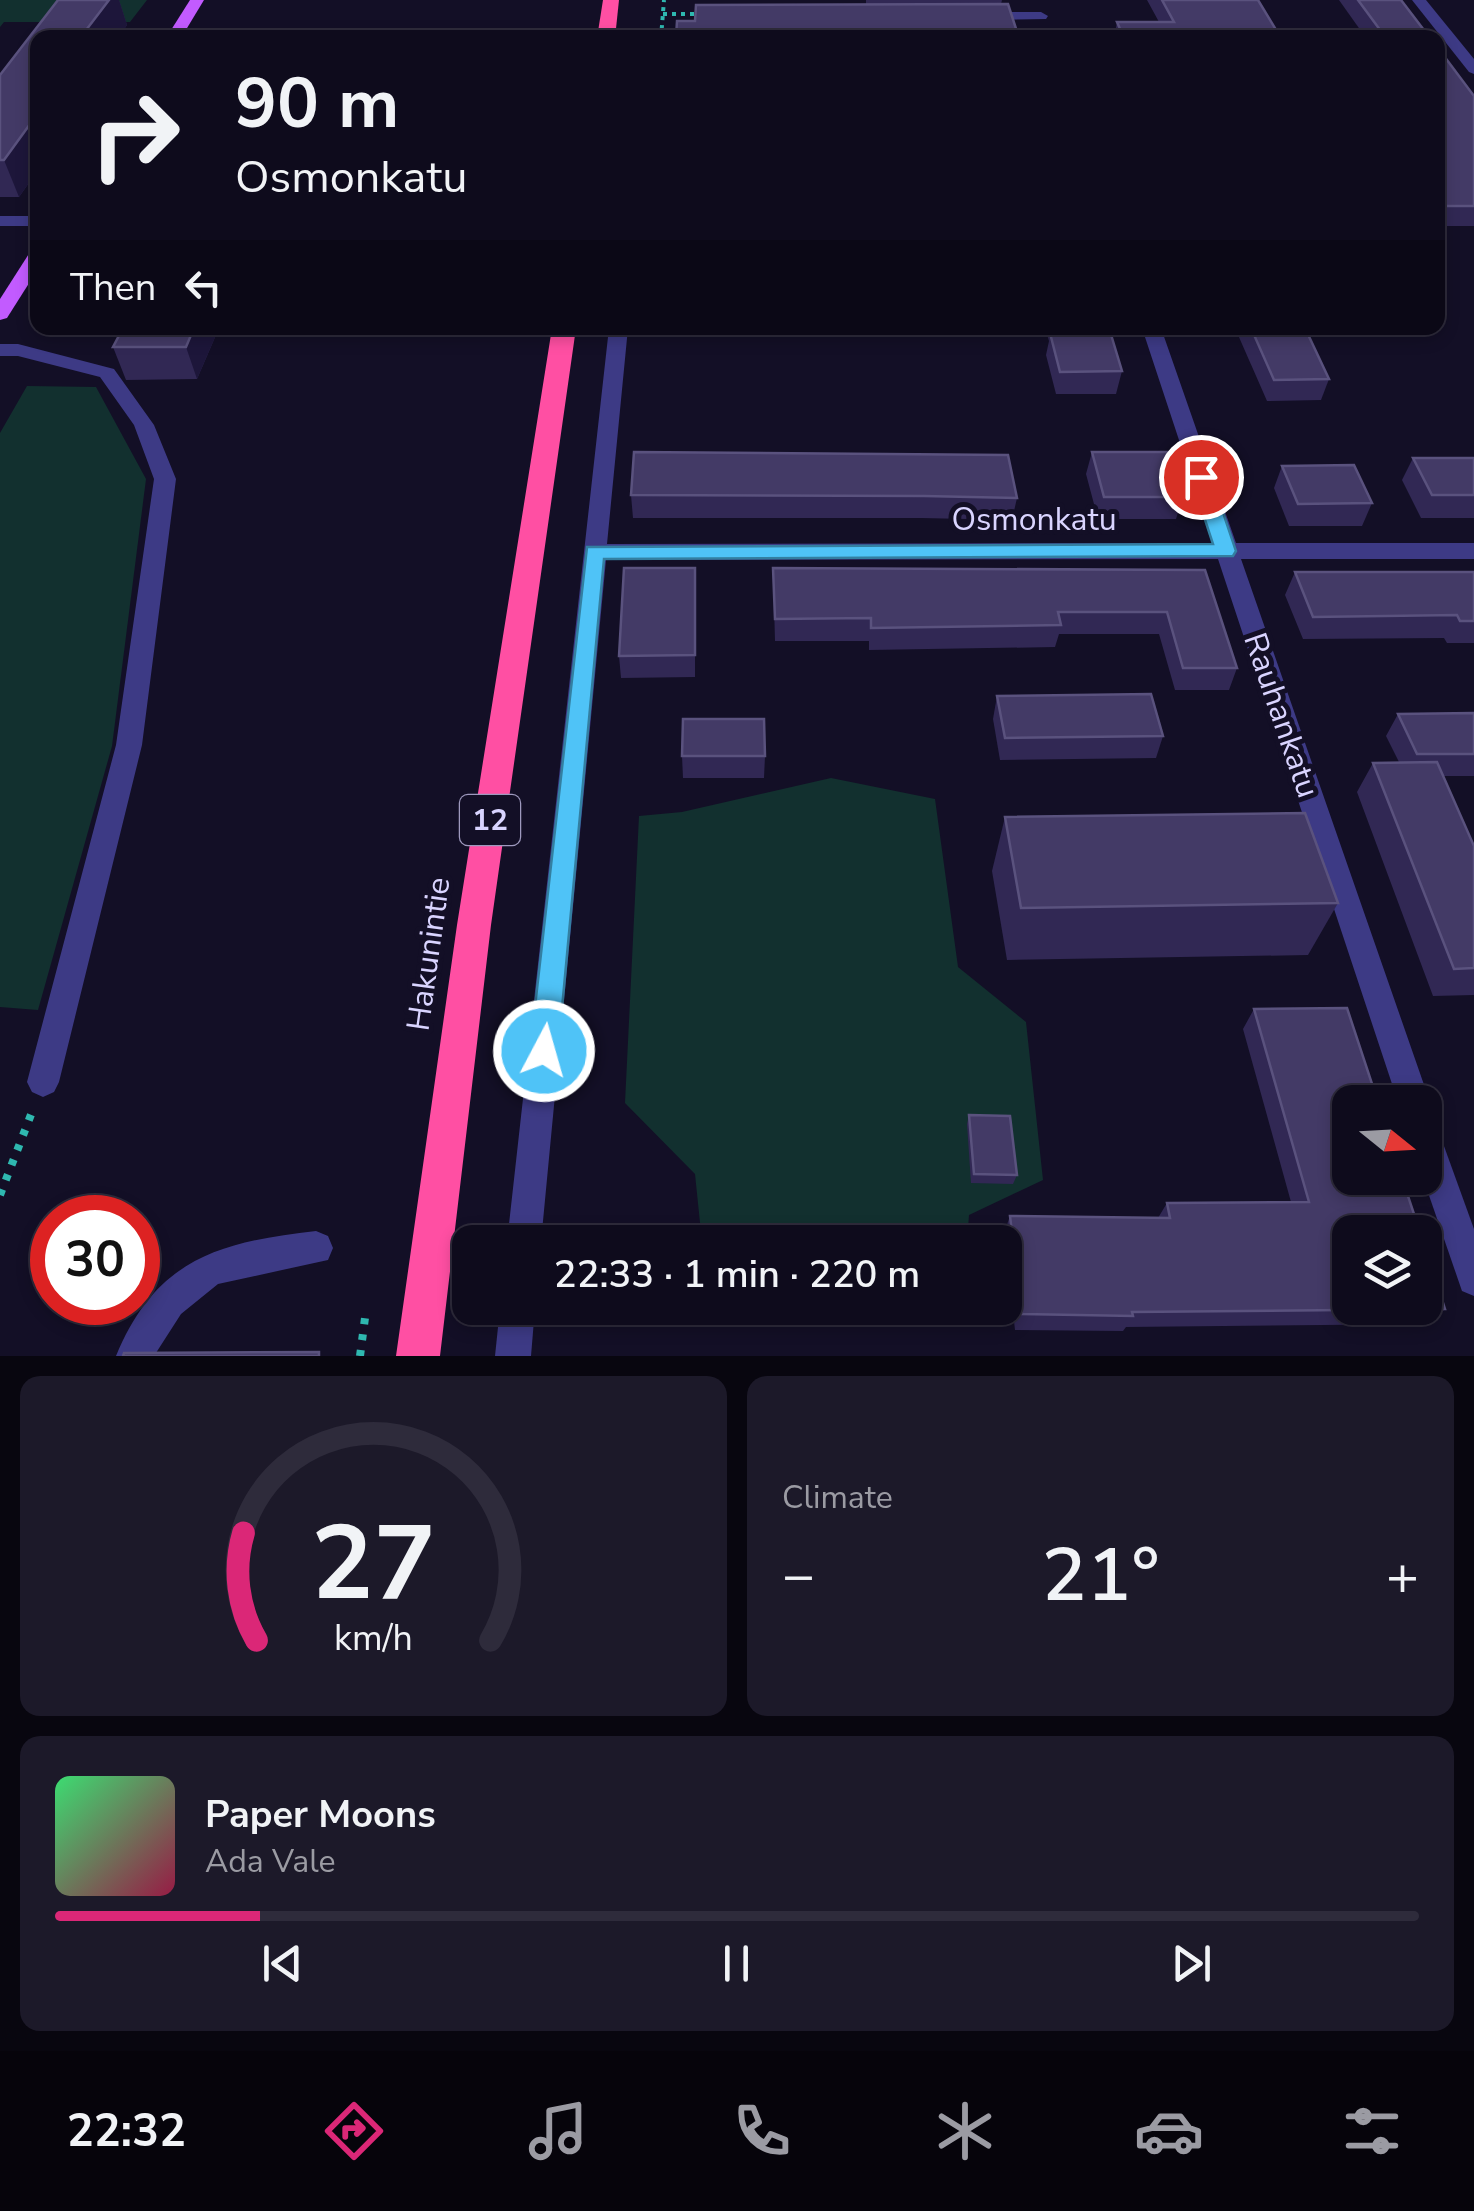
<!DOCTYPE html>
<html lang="en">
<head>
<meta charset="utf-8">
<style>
  body { margin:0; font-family:"Nunito Sans",sans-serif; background:#1c1929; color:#f1f3f6; height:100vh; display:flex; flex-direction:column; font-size:38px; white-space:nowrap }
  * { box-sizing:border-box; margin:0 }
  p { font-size:32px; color:#9b9ba3 }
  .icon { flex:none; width:55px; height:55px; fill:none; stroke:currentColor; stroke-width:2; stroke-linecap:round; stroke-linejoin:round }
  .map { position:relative; height:1356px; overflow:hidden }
  .panel { display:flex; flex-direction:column; gap:20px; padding:20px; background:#08060f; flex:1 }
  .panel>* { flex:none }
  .guide { position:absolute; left:30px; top:30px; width:1415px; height:305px; border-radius:20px; box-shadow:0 5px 15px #0003,0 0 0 2px #2e2b3b; background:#0e0b1c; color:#f1f3f6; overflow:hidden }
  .needle { width:65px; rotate:108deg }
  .fabs { position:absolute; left:1332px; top:1085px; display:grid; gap:20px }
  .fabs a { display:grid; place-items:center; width:110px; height:110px; border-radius:20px; background:#0e0b1c; box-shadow:0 5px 15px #0003,0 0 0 2px #2e2b3b; font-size:50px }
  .speed { position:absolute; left:30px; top:1195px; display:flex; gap:20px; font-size:50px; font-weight:700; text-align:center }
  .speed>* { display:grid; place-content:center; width:130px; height:130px; border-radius:50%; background:#0e0b1c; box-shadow:0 5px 15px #0003,0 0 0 2px #2e2b3b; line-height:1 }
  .speed .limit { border:15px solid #d22; background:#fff; color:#111 }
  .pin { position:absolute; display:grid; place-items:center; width:85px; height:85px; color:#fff; margin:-42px; border:5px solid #fff; border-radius:50%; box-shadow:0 2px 10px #0007 }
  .me { position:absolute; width:110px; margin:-55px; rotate:6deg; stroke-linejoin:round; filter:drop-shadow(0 0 8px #0008) }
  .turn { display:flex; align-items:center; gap:35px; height:210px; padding:0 40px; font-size:45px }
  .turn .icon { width:130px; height:130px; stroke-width:2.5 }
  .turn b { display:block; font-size:70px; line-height:85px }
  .then { display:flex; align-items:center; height:95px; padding:0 40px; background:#0003; gap:20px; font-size:38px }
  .big { font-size:75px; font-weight:600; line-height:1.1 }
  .panel .tile { flex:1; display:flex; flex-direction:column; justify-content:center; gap:15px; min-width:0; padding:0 35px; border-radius:20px; background:#1c1929 }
  .panel .dial { align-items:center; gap:0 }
  .dial svg { height:260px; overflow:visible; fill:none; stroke:#2e2b3b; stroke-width:7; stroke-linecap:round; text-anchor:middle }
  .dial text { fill:#f1f3f6; stroke:none }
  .song { display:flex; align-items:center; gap:30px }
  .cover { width:120px; height:120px; border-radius:15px; background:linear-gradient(135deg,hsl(140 70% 55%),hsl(340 70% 35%)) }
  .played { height:10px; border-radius:5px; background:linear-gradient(90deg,#db2777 15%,#2e2b3b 15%) }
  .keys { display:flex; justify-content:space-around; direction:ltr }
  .heat { display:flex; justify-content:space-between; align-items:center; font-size:55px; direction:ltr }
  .panel .tiles { flex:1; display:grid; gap:20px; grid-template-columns:1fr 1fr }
  .tile:last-child { grid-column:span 2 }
  .trip { position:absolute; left:452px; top:1225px; width:570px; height:100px; border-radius:20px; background:#0e0b1c; box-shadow:0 5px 15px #0003,0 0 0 2px #2e2b3b; font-weight:600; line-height:100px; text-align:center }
  .menu { display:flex; height:160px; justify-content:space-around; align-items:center; background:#06040b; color:#9b9ba3 }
  .menu .icon { width:70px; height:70px }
  .menu .current { color:#db2777 }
  .menu b { font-size:45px; color:#f1f3f6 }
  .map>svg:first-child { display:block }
  .green { fill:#12302f }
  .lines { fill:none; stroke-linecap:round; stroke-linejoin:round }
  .path-far1 { stroke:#2fb8b0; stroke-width:4; stroke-dasharray:4 5; stroke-linecap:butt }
  .path { stroke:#2fb8b0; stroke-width:8; stroke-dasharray:6 10; stroke-linecap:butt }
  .minor { fill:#3d3a85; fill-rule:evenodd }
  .major { fill:#c25bff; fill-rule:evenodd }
  .highway { fill:#ff4fa3; fill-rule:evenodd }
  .wall { fill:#312854 }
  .shaded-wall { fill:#1d163a }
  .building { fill:#433a66; stroke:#5a527e; stroke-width:2.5 }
  .route { fill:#4fc3f7; stroke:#337fa1; stroke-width:2.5 }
  .labels { text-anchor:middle; stroke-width:10; stroke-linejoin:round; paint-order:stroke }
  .shield { fill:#130f26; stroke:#9e99be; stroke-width:2.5 }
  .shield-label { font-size:30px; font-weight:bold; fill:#d9d4ff }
  .street-label { font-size:32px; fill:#d9d4ff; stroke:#130f26 }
</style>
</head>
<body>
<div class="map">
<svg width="1474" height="1356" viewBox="0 0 1474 1356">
  <rect width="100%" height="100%" fill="#130f26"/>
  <!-- green -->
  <g class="green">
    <path d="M0,0H147L130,22H4L0,27Z"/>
    <path d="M27,386L96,387L146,479L112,746L38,1010L0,1007V433Z"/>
    <path d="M831,778L935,799L958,967L1026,1022L1043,1180L969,1215L967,1242H702L695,1174L625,1103L639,816L682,812Z"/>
    <path d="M723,1308H963V1319Z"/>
  </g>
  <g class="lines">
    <!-- path-far1 -->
    <g class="path-far1">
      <path d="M663,14H702"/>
      <path d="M661,38L664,0"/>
    </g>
    <!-- path -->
    <g class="path">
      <path d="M0,1195L32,1112"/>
      <path d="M360,1356L365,1318"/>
    </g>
    <!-- minor -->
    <g class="minor">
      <path d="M1412,0H1426L1474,59V74L1469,72Z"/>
      <path d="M1041,12L1048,16L1046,19L981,20L974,16L981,12Z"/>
      <rect x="0" y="216" width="38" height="10"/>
      <path d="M609,328H628L607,544L1213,543L1142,328H1161L1236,543H1474V559H1241L1430,1102L1425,1113V1102H1398L1218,559L606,560L541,1242H507Z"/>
      <path d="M0,344H18L114,369L154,425L176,479L142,745L59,1082L54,1092L43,1097L32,1092L27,1082L116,745L154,479L134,425L100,377L18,356H0Z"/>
      <path d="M1425,1119L1436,1124L1474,1229V1296L1462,1291L1423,1178Z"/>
      <path d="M316,1231L328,1236L333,1248L328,1260L218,1284L181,1314L154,1356H116C156,1259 219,1242 316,1231Z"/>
      <path d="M500,1308H535L531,1356H495Z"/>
    </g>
    <!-- major -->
    <g class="major">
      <path d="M190,0H204L181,38H166Z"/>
      <path d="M38,248V269L7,318L0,320V299L32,249Z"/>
    </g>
    <!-- highway -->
    <g class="highway">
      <path d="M603,0H619L615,38H597Z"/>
      <path d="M552,328H576L491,925L440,1356H396L457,925Z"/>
    </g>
  </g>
  <!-- wall -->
  <g class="wall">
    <path d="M58,0H119L127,25L118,38H38V170L19,197H0V75Z"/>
    <path d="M866,0H1002L1001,4L695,21L866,5Z"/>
    <path d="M1147,0H1258L1281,38H1114L1117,22H1159Z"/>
    <path d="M1339,0H1401L1430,38H1366Z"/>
    <path d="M1438,48L1474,96V226H1438Z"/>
    <path d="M219,328L197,379L126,380L113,347Z"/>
    <path d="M1045,328H1109L1122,371L1116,394H1056L1046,355L1049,341Z"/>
    <path d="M1235,328H1305L1329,379L1321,400L1267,401Z"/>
    <path d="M634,452L1017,498L1012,520L921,518H633L631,495Z"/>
    <path d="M1092,452L1183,497L1176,519H1098L1086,474Z"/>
    <path d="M1413,458H1474V518H1421L1402,480Z"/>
    <path d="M1282,466L1372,503L1362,526H1289L1274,488Z"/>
    <path d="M695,568V677L621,678L619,656Z"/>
    <path d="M773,568L1205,570L1237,668L1229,690H1175L1159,634H1059L1055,647L869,650V641H775Z"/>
    <path d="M1295,572H1474V643H1447L1444,638L1303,639L1285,595Z"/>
    <path d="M997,696L1163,736L1156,758L1000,760L993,719Z"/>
    <path d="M1474,713V776H1443L1474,846V995L1433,996L1357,792L1373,763L1399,762L1386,736L1398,714Z"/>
    <path d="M682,756H765L764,778H683Z"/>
    <path d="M1005,817L1338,903L1308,955L1007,960L992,871Z"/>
    <path d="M1254,1009L1445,1309L1428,1324L1126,1327L1123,1331L1015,1330L1004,1233L1010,1216L1158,1218L1167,1203L1291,1202L1243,1029Z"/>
    <path d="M969,1115L1017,1175L1013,1184L971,1183L967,1124Z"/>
  </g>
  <!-- shaded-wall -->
  <g class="shaded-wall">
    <path d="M109,0H119L127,25L118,38H80Z"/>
    <path d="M38,113V170L19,197L4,160Z"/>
    <path d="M194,328H219L197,379L186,347Z"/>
  </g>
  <!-- building -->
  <g class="building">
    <path d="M58,0H109L80,38H38V113L4,160H0V75Z"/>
    <path d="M1162,0H1258L1281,38H1124L1117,22H1174Z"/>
    <path d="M1358,0H1401L1430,38H1386Z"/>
    <path d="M1008,4L1019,38H676L677,21H695L696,5Z"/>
    <path d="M1438,48L1474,96V206H1438Z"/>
    <path d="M123,328H194L186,347H113Z"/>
    <path d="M1055,328H1109L1122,371L1060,372L1050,333H1057Z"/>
    <path d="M1251,328H1305L1329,379L1274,380Z"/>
    <path d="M634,452L1008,455L1017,498L924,496L631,495Z"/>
    <path d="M1092,452H1168L1183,497H1104Z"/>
    <path d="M1413,458H1474V495H1432Z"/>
    <path d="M1354,465L1372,503L1298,504L1282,466Z"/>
    <path d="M624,568H695V655L619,656Z"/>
    <path d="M773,568L1205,570L1237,668H1183L1167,612H1058L1061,625L871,628V618L775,619Z"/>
    <path d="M1295,572H1474V621H1460L1457,615L1313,617Z"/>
    <path d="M1151,694L1163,736L1005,738L997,696Z"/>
    <path d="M1474,713V754H1417L1398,714Z"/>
    <path d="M683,719H764L765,756H682Z"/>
    <path d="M1437,762L1474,846V968L1454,969L1373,763Z"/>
    <path d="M1305,813L1338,903L1021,908L1005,817Z"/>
    <path d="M1347,1008L1378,1102H1350V1178H1402L1420,1232H1350V1308H1425V1247L1445,1309L1132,1312L1133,1316L1022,1314L1010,1216L1170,1218L1167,1203L1309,1202L1254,1009Z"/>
    <path d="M969,1115L1010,1116L1017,1175L974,1174Z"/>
    <path d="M319,1352V1356H123L124,1353Z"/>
  </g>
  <!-- route -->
  <path class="route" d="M1201,470L1211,477L1236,551L1233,556L604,559L558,1051L554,1060L544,1064L534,1060L530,1051L587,547L1213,544L1191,477Z"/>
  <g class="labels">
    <!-- shield labels -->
    <rect class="shield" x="460" y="795" width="60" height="50" rx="8"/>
    <g class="shield-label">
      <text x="490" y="830">12</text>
    </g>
    <!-- street labels -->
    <g class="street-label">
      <text x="1034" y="530">Osmonkatu</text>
      <text transform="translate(1282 715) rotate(71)" y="11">Rauhankatu</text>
      <text transform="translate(428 954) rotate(-82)" y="11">Hakunintie</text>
    </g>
  </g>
</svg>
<div class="fabs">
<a><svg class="needle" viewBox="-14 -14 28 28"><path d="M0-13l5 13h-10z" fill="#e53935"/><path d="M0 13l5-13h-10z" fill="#9b9ba3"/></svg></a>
<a><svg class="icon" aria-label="layers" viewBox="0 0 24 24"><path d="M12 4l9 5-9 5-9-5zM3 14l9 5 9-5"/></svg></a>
</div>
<div class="speed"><div class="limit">30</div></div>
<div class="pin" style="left:1201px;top:477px;background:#d93025"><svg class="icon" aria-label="arrive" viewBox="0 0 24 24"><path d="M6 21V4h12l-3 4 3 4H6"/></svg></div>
<svg class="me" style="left:544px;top:1051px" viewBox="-20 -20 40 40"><circle r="17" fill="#4fc3f7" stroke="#fff" stroke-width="3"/><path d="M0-11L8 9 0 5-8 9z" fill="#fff"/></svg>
<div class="trip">22:33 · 1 min · 220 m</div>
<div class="guide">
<div class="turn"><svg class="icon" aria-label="right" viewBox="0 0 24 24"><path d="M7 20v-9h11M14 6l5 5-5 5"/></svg><div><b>90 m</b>Osmonkatu</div></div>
<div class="then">Then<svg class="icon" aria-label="left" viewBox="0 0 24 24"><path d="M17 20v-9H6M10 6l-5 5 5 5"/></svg></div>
</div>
</div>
<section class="panel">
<div class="tiles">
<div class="tile dial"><svg viewBox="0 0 100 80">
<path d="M14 69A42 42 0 1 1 86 69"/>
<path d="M14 69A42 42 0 0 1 10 36" stroke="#db2777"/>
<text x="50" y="56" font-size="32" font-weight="700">27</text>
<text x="50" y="72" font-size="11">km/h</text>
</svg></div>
<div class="tile"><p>Climate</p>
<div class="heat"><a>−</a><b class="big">21°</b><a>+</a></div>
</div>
<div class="tile">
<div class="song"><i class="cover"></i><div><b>Paper Moons</b><p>Ada Vale</p></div></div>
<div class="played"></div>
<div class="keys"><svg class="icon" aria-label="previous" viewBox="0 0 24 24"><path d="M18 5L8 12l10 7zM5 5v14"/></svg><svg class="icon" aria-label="pause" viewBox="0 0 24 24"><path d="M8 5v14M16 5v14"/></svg><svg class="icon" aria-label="next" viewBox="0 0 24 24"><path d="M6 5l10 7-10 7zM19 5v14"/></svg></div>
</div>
</div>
</section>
<nav class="menu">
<b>22:32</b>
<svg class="icon current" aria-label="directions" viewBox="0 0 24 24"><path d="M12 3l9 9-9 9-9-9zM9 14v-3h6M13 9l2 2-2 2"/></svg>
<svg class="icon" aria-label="music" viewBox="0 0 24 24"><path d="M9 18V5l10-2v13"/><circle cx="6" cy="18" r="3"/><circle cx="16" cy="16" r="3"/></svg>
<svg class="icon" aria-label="phone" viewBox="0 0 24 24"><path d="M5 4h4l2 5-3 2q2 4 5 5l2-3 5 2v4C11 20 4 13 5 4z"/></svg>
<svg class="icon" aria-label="climate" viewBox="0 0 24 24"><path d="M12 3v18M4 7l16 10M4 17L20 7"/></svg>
<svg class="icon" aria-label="car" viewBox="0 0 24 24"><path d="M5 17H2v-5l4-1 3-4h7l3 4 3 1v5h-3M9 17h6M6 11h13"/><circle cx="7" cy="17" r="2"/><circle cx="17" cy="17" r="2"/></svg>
<svg class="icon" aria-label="filters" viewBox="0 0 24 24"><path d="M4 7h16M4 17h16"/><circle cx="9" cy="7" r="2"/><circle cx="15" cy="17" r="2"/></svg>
</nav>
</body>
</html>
